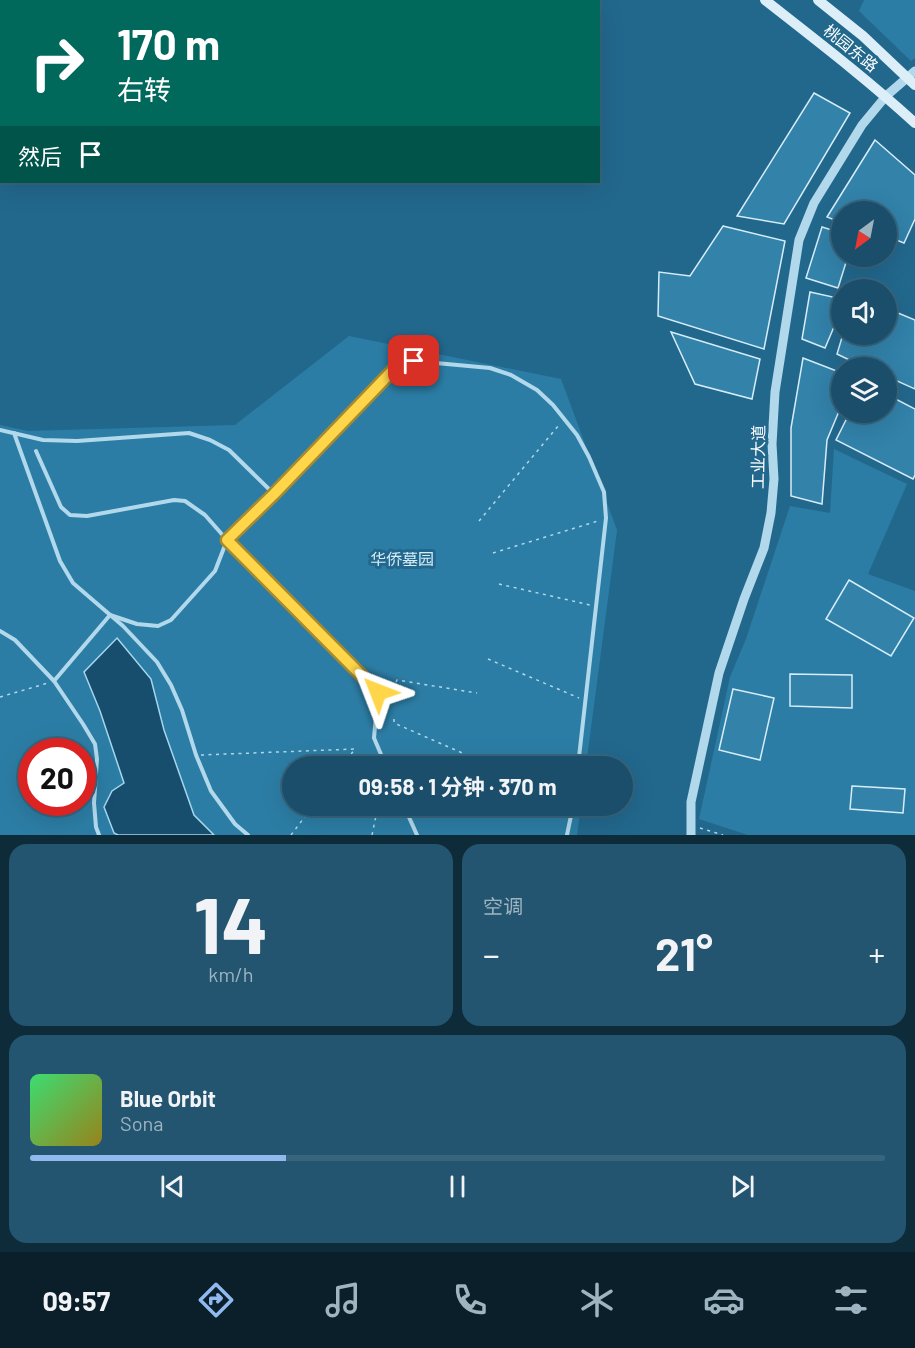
<!DOCTYPE html>
<html lang="zh">
<head>
<meta charset="utf-8">
<style>
  body { margin:0; font-family:Barlow,"Noto Sans SC",sans-serif; background:#235570; color:#f1f3f6; height:100vh; display:flex; flex-direction:column; font-size:22px; white-space:nowrap }
  * { box-sizing:border-box; margin:0 }
  p { font-size:20px; color:#9fb4c1 }
  .icon { flex:none; width:33px; height:33px; fill:none; stroke:currentColor; stroke-width:2; stroke-linecap:round; stroke-linejoin:round }
  .map { position:relative; height:835px; overflow:hidden }
  .sheet { display:flex; flex-direction:column; gap:9px; padding:9px; background:#0e2b3a; flex:1 }
  .sheet>* { flex:none }
  .hud { position:absolute; left:0px; top:0px; width:600px; height:183px; box-shadow:0 6px 24px #0002,0 0 0 2px #38657e; background:#00695c; color:#fff; overflow:hidden }
  .needle { width:39px; rotate:212deg }
  .buttons { position:absolute; left:831px; top:201px; display:grid; gap:12px }
  .buttons a { display:grid; place-items:center; width:66px; height:66px; border-radius:50%; background:#1a4e6a; box-shadow:0 6px 24px #0002,0 0 0 2px #38657e; font-size:30px }
  .speed { position:absolute; left:18px; top:738px; display:flex; gap:12px; font-size:30px; font-weight:700; text-align:center }
  .speed>* { display:grid; place-content:center; width:78px; height:78px; border-radius:50%; background:#1a4e6a; box-shadow:0 6px 24px #0002,0 0 0 2px #38657e; line-height:1 }
  .speed .limit { border:9px solid #d22; background:#fff; color:#111 }
  .pin { position:absolute; display:grid; place-items:center; width:51px; height:51px; color:#fff; margin:-26px; border-radius:12px; box-shadow:0 3px 9px #0006 }
  .me { position:absolute; width:66px; margin:-33px; rotate:315deg; stroke-linejoin:round; filter:drop-shadow(0 0 4px #0008) }
  .turn { display:flex; align-items:center; gap:21px; height:126px; padding:0 18px; font-size:27px }
  .turn .icon { width:78px; height:78px; stroke-width:2.5 }
  .turn b { display:block; font-size:42px; line-height:51px }
  .then { display:flex; align-items:center; height:57px; padding:0 18px; background:#0003; gap:12px; font-size:22px }
  .big { font-size:45px; font-weight:700; line-height:1.1 }
  .sheet .tile { flex:1; display:flex; flex-direction:column; justify-content:center; gap:9px; min-width:0; padding:0 21px; border-radius:18px; background:#235570 }
  .sheet .dial { align-items:center; gap:0 }
  .dial b { font-size:78px; line-height:1 }
  .song { display:flex; align-items:center; gap:18px }
  .cover { width:72px; height:72px; border-radius:9px; background:linear-gradient(135deg,hsl(140 70% 55%),hsl(50 70% 35%)) }
  .played { height:6px; border-radius:3px; background:linear-gradient(90deg,#90b9f0 30%,#38657e 30%) }
  .keys { display:flex; justify-content:space-around; direction:ltr }
  .heat { display:flex; justify-content:space-between; align-items:center; font-size:33px; direction:ltr }
  .sheet .tiles { flex:1; display:grid; gap:9px; grid-template-columns:1fr 1fr }
  .tile:last-child { grid-column:span 2 }
  .trip { position:absolute; left:282px; top:756px; width:351px; height:60px; border-radius:30px; background:#1a4e6a; box-shadow:0 6px 24px #0002,0 0 0 2px #38657e; font-weight:700; line-height:60px; text-align:center }
  .tabs { display:flex; height:96px; justify-content:space-around; align-items:center; background:#0a1f2a; color:#9fb4c1 }
  .tabs .icon { width:42px; height:42px }
  .tabs .on { color:#90b9f0 }
  .tabs b { font-size:27px; color:#f1f3f6 }
  .map>svg:first-child { display:block }
  .green { fill:#2c7da5; fill-rule:evenodd }
  .water { fill:#184e6d; stroke:#a5d6ed; stroke-width:1.5 }
  .building { fill:#3282aa; stroke:#d6edf8; stroke-width:1.5 }
  .lines { fill:none; stroke-linecap:round; stroke-linejoin:round }
  .path { stroke:#b1d8eb; stroke-width:1.5; stroke-dasharray:3 4.5; stroke-linecap:butt }
  .service { stroke:#b1d8eb; stroke-width:4 }
  .tertiary { stroke:#b1d8eb; stroke-width:9 }
  .secondary { stroke:#dceff9; stroke-width:10 }
  .route-casing { stroke:#a68a30; stroke-width:15 }
  .route { stroke:#ffd54a; stroke-width:10 }
  .labels { text-anchor:middle; stroke-width:6; stroke-linejoin:round; paint-order:stroke }
  .street-label { font-size:16px; fill:#fff; stroke:#22688d }
  .park-label { font-size:16px; fill:#d6edf8; stroke:#22688d }
</style>
</head>
<body>
<div class="map">
<svg width="915" height="835" viewBox="0 0 915 835">
  <rect width="100%" height="100%" fill="#22688d"/>
  <!-- green -->
  <g class="green">
    <path d="M864,0H915V58L911,61L859,11Z"/>
    <path d="M349,336L561,379L617,530L586,766H292V806H581L577,835H0V425L28,431L235,425ZM32,752H82V802H32Z"/>
    <path d="M834,449L907,484L868,574L915,591V835H748L699,819L730,677L746,639L790,506L830,513Z"/>
  </g>
  <!-- water -->
  <path class="water" d="M117,638L151,679L164,730L194,815L214,835H118L114,833L104,807L112,791L124,783L100,711L84,672Z"/>
  <!-- building -->
  <g class="building">
    <path d="M814,93L850,113L784,224L737,216Z"/>
    <path d="M875,140L915,175V219L904,243L886,236V212H842V223L827,217Z"/>
    <path d="M723,226L785,241L764,349L658,316L659,272L690,276Z"/>
    <path d="M822,227L842,233V256H848L838,288L806,278Z"/>
    <path d="M810,292L842,299V308L825,348L802,339Z"/>
    <path d="M886,308L915,320V389L886,376V368H866L837,354L843,334H886Z"/>
    <path d="M671,332L760,359L752,399L695,384Z"/>
    <path d="M803,358L842,373V404L827,440L822,504L791,496V428Z"/>
    <path d="M886,394L915,409V475L913,479L836,440L850,412H886Z"/>
    <path d="M849,580L914,618L891,656L826,619Z"/>
    <path d="M790,674L852,675V708L790,706Z"/>
    <path d="M733,689L774,698L760,760L719,750Z"/>
    <path d="M852,786L905,789L903,813L850,809Z"/>
  </g>
  <g class="lines">
    <!-- path -->
    <g class="path">
      <path d="M479,521L559,425"/>
      <path d="M493,553L598,521"/>
      <path d="M499,584L590,605"/>
      <path d="M488,659L579,698"/>
      <path d="M393,689L397,680L477,693"/>
      <path d="M0,697L48,683"/>
      <path d="M394,719V723L492,766"/>
      <path d="M201,755L355,749L342,766"/>
      <path d="M700,828L723,835"/>
      <path d="M291,835L313,806"/>
      <path d="M372,835L378,806"/>
    </g>
    <!-- service -->
    <g class="service">
      <path d="M300,0L301,2"/>
      <path d="M0,430L43,440L77,441L189,433L210,440L229,450L274,494"/>
      <path d="M14,433L60,561L73,583L123,626L157,662L171,685L182,710L196,755L211,791L235,824L248,835"/>
      <path d="M36,451L61,507L70,515L87,516L174,500L185,501L205,515L227,540L378,692L374,738L386,766"/>
      <path d="M0,631L15,640L54,681L83,724L95,744L97,759L94,803L96,827L99,835"/>
      <path d="M54,681L110,615L137,624L158,626L171,620L215,571L227,540L274,494L396,367L414,361L490,368L511,375L537,390L553,405L577,435L589,457L604,492L606,518L578,766"/>
      <path d="M404,806L417,835"/>
      <path d="M567,835L573,806"/>
    </g>
    <!-- tertiary -->
    <path class="tertiary" d="M691,835V802L719,673L744,599L764,548L771,513L774,479L772,444L775,392L799,240L814,203L862,125L886,96L915,71"/>
    <!-- secondary -->
    <g class="secondary">
      <path d="M765,0C816,40 867,79 915,123"/>
      <path d="M818,0L863,36L915,85"/>
    </g>
  </g>
  <g class="lines">
    <defs>
      <path id="route" d="M378,692L227,540L274,494L396,367L414,361"/>
    </defs>
    <!-- route casing -->
    <use href="#route" class="route-casing"/>
    <!-- route -->
    <use href="#route" class="route"/>
  </g>
  <g class="labels">
    <!-- street labels -->
    <g class="street-label">
      <text transform="translate(851 48) rotate(39)" y="6">桃园东路</text>
      <text transform="translate(758 457) rotate(-89)" y="6">工业大道</text>
    </g>
    <!-- park labels -->
    <g class="park-label">
      <text x="402" y="565">华侨墓园</text>
    </g>
  </g>
</svg>
<div class="buttons">
<a><svg class="needle" viewBox="-14 -14 28 28"><path d="M0-13l5 13h-10z" fill="#e53935"/><path d="M0 13l5-13h-10z" fill="#9fb4c1"/></svg></a>
<a><svg class="icon" aria-label="sound" viewBox="0 0 24 24"><path d="M4 9h4l5-4v14l-5-4H4zM17 9q2 3 0 6"/></svg></a>
<a><svg class="icon" aria-label="layers" viewBox="0 0 24 24"><path d="M12 4l9 5-9 5-9-5zM3 14l9 5 9-5"/></svg></a>
</div>
<div class="speed"><div class="limit">20</div></div>
<div class="pin" style="left:414px;top:361px;background:#d93025"><svg class="icon" aria-label="arrive" viewBox="0 0 24 24"><path d="M6 21V4h12l-3 4 3 4H6"/></svg></div>
<svg class="me" style="left:378px;top:692px" viewBox="-20 -20 40 40"><path d="M0-17L14 15 0 8-14 15z" fill="#ffd54a" stroke="#fff" stroke-width="4"/></svg>
<div class="trip">09:58 · 1 分钟 · 370 m</div>
<div class="hud">
<div class="turn"><svg class="icon" aria-label="right" viewBox="0 0 24 24"><path d="M7 20v-9h11M14 6l5 5-5 5"/></svg><div><b>170 m</b>右转</div></div>
<div class="then">然后<svg class="icon" aria-label="arrive" viewBox="0 0 24 24"><path d="M6 21V4h12l-3 4 3 4H6"/></svg></div>
</div>
</div>
<section class="sheet">
<div class="tiles">
<div class="tile dial"><b>14</b><p>km/h</p></div>
<div class="tile"><p>空调</p>
<div class="heat"><a>−</a><b class="big">21°</b><a>+</a></div>
</div>
<div class="tile">
<div class="song"><i class="cover"></i><div><b>Blue Orbit</b><p>Sona</p></div></div>
<div class="played"></div>
<div class="keys"><svg class="icon" aria-label="previous" viewBox="0 0 24 24"><path d="M18 5L8 12l10 7zM5 5v14"/></svg><svg class="icon" aria-label="pause" viewBox="0 0 24 24"><path d="M8 5v14M16 5v14"/></svg><svg class="icon" aria-label="next" viewBox="0 0 24 24"><path d="M6 5l10 7-10 7zM19 5v14"/></svg></div>
</div>
</div>
</section>
<nav class="tabs">
<b>09:57</b>
<svg class="icon on" aria-label="directions" viewBox="0 0 24 24"><path d="M12 3l9 9-9 9-9-9zM9 14v-3h6M13 9l2 2-2 2"/></svg>
<svg class="icon" aria-label="music" viewBox="0 0 24 24"><path d="M9 18V5l10-2v13"/><circle cx="6" cy="18" r="3"/><circle cx="16" cy="16" r="3"/></svg>
<svg class="icon" aria-label="phone" viewBox="0 0 24 24"><path d="M5 4h4l2 5-3 2q2 4 5 5l2-3 5 2v4C11 20 4 13 5 4z"/></svg>
<svg class="icon" aria-label="climate" viewBox="0 0 24 24"><path d="M12 3v18M4 7l16 10M4 17L20 7"/></svg>
<svg class="icon" aria-label="car" viewBox="0 0 24 24"><path d="M5 17H2v-5l4-1 3-4h7l3 4 3 1v5h-3M9 17h6M6 11h13"/><circle cx="7" cy="17" r="2"/><circle cx="17" cy="17" r="2"/></svg>
<svg class="icon" aria-label="filters" viewBox="0 0 24 24"><path d="M4 7h16M4 17h16"/><circle cx="9" cy="7" r="2"/><circle cx="15" cy="17" r="2"/></svg>
</nav>
</body>
</html>
